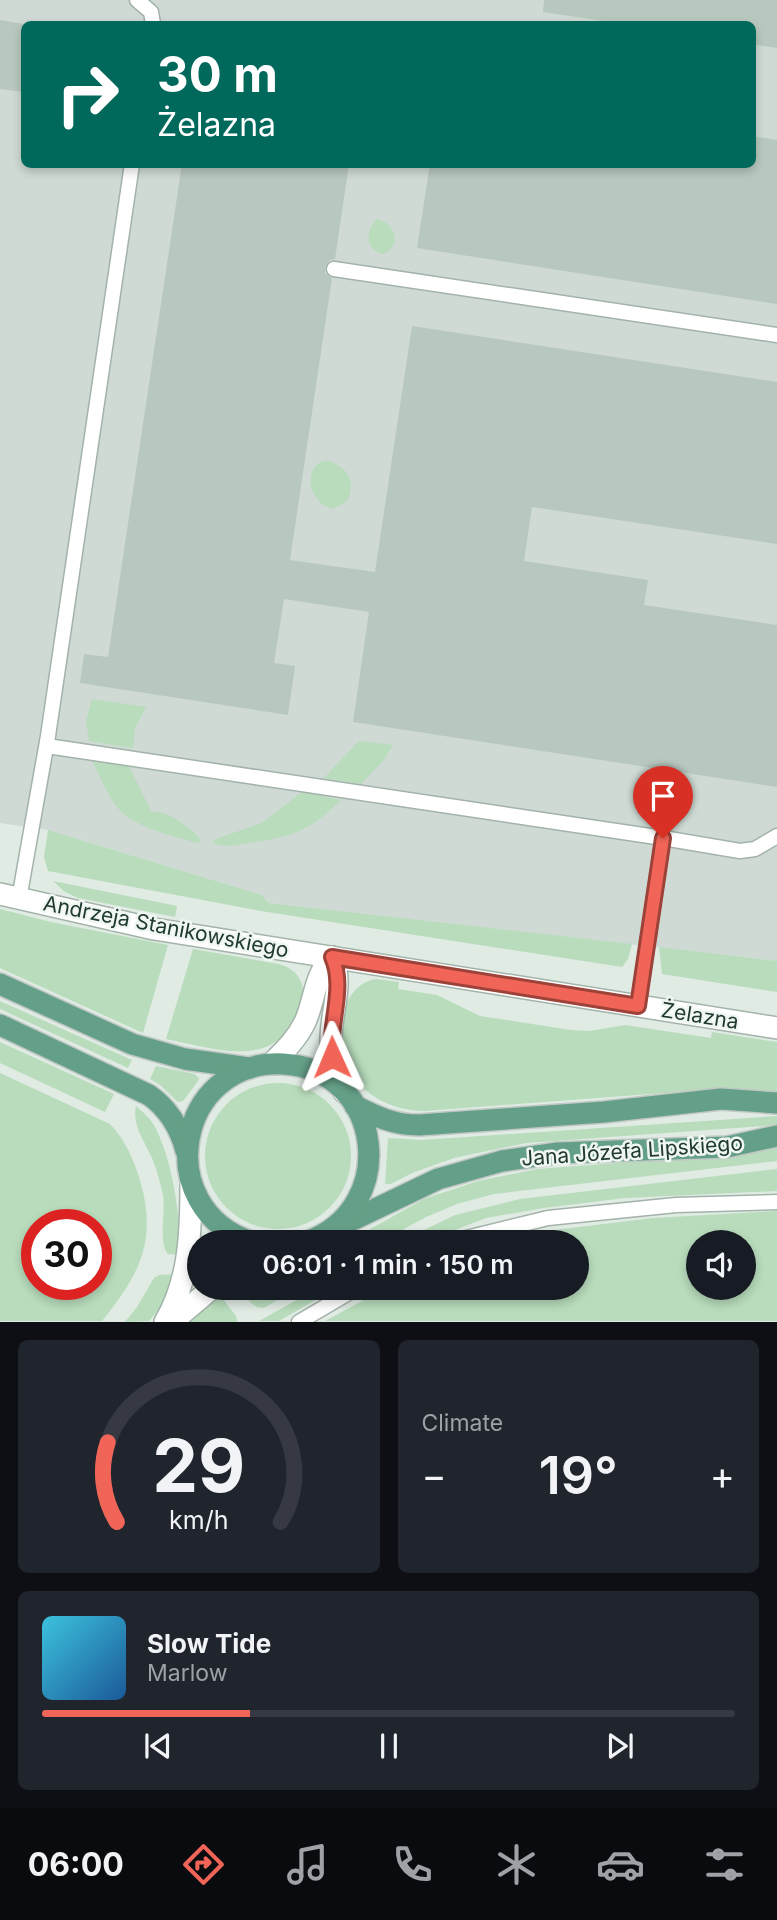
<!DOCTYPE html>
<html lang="en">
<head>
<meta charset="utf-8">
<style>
  body { margin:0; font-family:Inter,sans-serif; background:#20242c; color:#f1f3f6; height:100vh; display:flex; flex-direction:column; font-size:26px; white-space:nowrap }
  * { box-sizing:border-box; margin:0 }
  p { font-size:23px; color:#9ea1a6 }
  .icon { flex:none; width:38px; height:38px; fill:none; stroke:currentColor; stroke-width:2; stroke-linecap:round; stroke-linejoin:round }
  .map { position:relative; height:1322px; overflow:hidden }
  .sheet { display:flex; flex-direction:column; gap:18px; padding:18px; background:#0d0f14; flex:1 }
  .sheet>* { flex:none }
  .top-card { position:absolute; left:21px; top:21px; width:735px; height:147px; border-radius:10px; box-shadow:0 4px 10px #0003; background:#00695c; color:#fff; overflow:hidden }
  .buttons { position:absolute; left:686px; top:1230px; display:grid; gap:14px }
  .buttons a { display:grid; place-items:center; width:70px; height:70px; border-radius:50%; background:#171b24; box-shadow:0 4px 10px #0003; font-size:35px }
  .speed { position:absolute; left:21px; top:1209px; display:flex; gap:14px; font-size:35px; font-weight:700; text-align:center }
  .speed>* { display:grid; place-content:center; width:91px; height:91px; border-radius:50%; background:#171b24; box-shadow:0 4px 10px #0003; line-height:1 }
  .speed .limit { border:10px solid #d22; background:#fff; color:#111 }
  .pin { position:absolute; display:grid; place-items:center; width:60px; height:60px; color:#fff; margin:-72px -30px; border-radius:50% 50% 50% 0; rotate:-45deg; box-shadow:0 0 7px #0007 }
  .pin .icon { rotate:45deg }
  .me { position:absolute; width:77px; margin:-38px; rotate:359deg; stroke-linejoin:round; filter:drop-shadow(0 0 5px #0008) }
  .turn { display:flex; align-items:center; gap:24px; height:147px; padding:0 21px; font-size:32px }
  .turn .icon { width:91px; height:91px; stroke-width:2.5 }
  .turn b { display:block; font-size:49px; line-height:60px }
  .big { font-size:52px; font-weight:600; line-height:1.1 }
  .sheet .tile { flex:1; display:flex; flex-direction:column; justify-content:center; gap:10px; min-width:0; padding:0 24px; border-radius:10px; background:#20242c }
  .sheet .dial { align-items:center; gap:0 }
  .dial svg { height:182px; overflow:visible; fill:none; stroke:#363941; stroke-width:7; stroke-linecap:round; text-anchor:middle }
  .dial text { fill:#f1f3f6; stroke:none }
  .song { display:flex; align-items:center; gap:21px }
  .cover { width:84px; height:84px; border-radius:10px; background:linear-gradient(135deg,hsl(190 70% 55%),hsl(210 70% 35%)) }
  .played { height:7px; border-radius:4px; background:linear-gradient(90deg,#f16558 30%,#363941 30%) }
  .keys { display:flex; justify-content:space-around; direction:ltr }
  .heat { display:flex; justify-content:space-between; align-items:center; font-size:38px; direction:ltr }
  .sheet .tiles { flex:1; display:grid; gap:18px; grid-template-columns:1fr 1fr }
  .tile:last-child { grid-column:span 2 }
  .trip { position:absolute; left:187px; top:1230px; width:402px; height:70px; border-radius:35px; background:#171b24; box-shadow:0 4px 10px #0003; font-weight:600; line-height:70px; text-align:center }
  .menu { display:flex; height:112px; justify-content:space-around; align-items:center; background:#090b0e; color:#9ea1a6 }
  .menu .icon { width:49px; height:49px }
  .menu .current { color:#f16558 }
  .menu b { font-size:32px; color:#f1f3f6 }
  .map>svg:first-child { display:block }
  .built { fill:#cedad3; fill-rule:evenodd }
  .green { fill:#b8dcbc; fill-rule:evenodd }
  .building { fill:#b8c8bf }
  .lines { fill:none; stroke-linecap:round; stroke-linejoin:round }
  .lane-casing { stroke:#a3b3aa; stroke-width:17 }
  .street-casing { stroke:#a3b3aa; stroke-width:24 }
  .primary-casing { stroke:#c1c8c5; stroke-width:24 }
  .lane { stroke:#fff; stroke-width:14 }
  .street { stroke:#fff; stroke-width:21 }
  .primary { stroke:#64a087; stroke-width:21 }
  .route-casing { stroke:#9d4239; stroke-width:18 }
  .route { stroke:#f16558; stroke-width:12 }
  .labels { text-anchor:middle; stroke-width:5; stroke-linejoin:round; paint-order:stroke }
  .street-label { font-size:21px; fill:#213b30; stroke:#f0f7f2 }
</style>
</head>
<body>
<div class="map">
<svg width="777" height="1322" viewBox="0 0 777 1322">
  <rect width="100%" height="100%" fill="#e0ebe4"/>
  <!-- built -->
  <path class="built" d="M0,0H777V961L268,903L262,895L48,830L0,823ZM24,24H752V164H24Z"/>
  <!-- green -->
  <g class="green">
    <path d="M377,219C395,223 403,245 383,254C365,250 365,231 377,219Z"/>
    <path d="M325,460C347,466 357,480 347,501L333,509C309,503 301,469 325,460Z"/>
    <path d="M92,699L146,707L135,728L133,748L89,741L86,721Z"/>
    <path d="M359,741L393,745L384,760L361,784L324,778Z"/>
    <path d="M91,759L129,766L151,811C155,812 159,812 163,813C174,816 191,829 199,837L200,843C180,839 142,828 126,816C110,804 101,777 91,759Z"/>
    <path d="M302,792L341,800C308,832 293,837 247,843C236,845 225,848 214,843L213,840L262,823Z"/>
    <path d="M48,830L262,895L268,903L632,944L628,959L622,967L261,911L48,871L44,857Z"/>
    <path d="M53,881L177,906L175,917L78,898L65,892Z"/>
    <path d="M0,909L51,922L168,945L143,1033L0,968Z"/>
    <path d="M659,947L777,961V992L662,974Z"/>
    <path d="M193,949L278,964C326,976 297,1038 263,1048C234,1057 196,1045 166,1039Z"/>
    <path d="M376,979L399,982L398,989L437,995L480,1016L571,1030L589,1031L625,1025L711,1038L712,1032L777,1042V1094L724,1090L691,1091L425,1111C390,1111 357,1093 344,1059C333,1033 343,984 376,979Z"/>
    <path d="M0,1001L132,1060L128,1068L0,1009Z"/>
    <path d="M0,1042L114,1094L105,1112L0,1063Z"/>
    <path d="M156,1066L195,1074L199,1078L198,1081L183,1101L178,1102L160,1085L150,1079Z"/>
    <path d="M0,1073L110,1124C123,1137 131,1154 137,1171C159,1236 143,1270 102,1321H0ZM37,1225H96V1284H37Z"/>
    <circle cx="278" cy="1156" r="73"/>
    <path d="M136,1106C144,1113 153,1121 157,1131C174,1168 180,1215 180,1255L168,1254C158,1243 166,1212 163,1195C160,1182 157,1170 152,1158C144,1140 132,1125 136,1106Z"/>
    <path d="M777,1116V1125L526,1143L454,1158L412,1173L391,1184H385L388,1138L421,1140Z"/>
    <path d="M777,1145V1161L494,1194L457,1204L426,1217L380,1242H347L424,1199L478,1181L537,1169L726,1155Z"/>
    <path d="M777,1169V1191L625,1198L544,1208L486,1218L423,1242H399L455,1215L520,1199Z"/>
    <path d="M777,1211V1321H325L386,1288H578V1242H493L513,1235L653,1218ZM698,1242H744V1288H698Z"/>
    <path d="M176,1274L165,1302L149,1321L125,1322L137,1307L154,1278L159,1275Z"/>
    <path d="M239,1288H298L264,1308C251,1308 246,1297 239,1288Z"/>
    <path d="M318,1288H336L279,1321H259Z"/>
    <path d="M219,1294L236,1316L237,1322H190Z"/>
  </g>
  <!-- building -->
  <g class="building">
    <path d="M544,0H777V48L752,44V24H623L543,12Z"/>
    <path d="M0,20L24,24V92L0,89Z"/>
    <path d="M752,136L777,140V304L417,248L430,164H752Z"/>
    <path d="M182,164H349L335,259L330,260L325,267V273L332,278L290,560L375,572L412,326L777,382V544L532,507L524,561L648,580L644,605L777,625V787L353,722L369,612L284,599L274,663L295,666L288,715L80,683L84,654L108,657Z"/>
  </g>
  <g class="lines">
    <defs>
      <g id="lane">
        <path d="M137,0L151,12L153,24"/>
        <path d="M334,269L777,335"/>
        <path d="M47,746L663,838"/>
        <path d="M19,899L48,736L132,164"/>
        <path d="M638,1006L663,838L740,851L755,849L777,836"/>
        <path d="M450,1242L548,1218L676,1205L777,1202"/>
        <path d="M299,1322L357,1288"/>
      </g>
      <g id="street">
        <path d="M0,894L154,929L777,1028"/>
        <path d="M332,957C344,983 331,1011 331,1039C330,1058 338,1075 344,1092"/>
        <path d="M271,1064C284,1051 297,1039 305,1022C315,1000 314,976 332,957"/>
        <path d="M165,1322C190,1280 191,1230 191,1183"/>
        <path d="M172,1322L212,1288"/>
      </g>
      <g id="primary">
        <path d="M0,984L132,1044L185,1059L249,1068"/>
        <path d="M0,1025L149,1095C169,1109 180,1128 186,1151"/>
        <path d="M355,1106C377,1117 394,1125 419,1125L604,1112L721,1099L777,1103"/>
        <path d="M342,1225L438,1179L502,1161L558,1153L727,1147L777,1136"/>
        <path d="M252,1242C150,1209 176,1059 283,1064C384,1069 401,1209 306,1242"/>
      </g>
    </defs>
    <!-- lane casing -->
    <use href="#lane" class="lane-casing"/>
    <!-- street casing -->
    <use href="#street" class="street-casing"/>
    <!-- primary casing -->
    <use href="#primary" class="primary-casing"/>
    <!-- lane -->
    <use href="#lane" class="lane"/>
    <!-- street -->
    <use href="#street" class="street"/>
    <!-- primary -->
    <use href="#primary" class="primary"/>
  </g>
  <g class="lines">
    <defs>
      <path id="route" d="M332,1057C328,1025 346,988 332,957L638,1006L663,838"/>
    </defs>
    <!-- route casing -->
    <use href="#route" class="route-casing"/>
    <!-- route -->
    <use href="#route" class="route"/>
  </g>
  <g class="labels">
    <!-- street labels -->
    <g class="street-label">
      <text transform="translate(166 927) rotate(11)" y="7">Andrzeja Stanikowskiego</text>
      <text transform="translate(700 1016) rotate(9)" y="7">Żelazna</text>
      <text transform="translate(632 1151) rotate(-4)" y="7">Jana Józefa Lipskiego</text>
    </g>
  </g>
</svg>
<div class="buttons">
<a><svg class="icon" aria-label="sound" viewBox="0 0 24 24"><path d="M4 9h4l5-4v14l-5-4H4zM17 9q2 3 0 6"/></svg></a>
</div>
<div class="speed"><div class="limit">30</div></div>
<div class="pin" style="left:663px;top:838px;background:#d93025"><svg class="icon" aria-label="arrive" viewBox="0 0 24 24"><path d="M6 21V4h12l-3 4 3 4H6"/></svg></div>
<svg class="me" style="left:332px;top:1057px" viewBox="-20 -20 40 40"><path d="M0-17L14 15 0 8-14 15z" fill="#f16558" stroke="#fff" stroke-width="4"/></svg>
<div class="trip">06:01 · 1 min · 150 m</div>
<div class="top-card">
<div class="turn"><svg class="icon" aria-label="right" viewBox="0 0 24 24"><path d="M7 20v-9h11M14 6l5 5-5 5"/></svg><div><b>30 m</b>Żelazna</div></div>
</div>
</div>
<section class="sheet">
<div class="tiles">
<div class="tile dial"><svg viewBox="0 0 100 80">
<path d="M14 69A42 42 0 1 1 86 69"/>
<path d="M14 69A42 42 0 0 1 10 34" stroke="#f16558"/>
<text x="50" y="56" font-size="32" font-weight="700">29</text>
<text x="50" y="72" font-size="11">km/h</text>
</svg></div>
<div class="tile"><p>Climate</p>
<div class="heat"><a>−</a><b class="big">19°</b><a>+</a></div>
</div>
<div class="tile">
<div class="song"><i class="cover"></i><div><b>Slow Tide</b><p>Marlow</p></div></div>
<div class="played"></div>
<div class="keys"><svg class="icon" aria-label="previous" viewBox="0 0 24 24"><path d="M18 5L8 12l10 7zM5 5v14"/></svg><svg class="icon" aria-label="pause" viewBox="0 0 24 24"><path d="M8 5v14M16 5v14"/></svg><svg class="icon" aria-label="next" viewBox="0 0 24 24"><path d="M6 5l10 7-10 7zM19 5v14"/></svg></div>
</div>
</div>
</section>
<nav class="menu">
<b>06:00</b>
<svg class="icon current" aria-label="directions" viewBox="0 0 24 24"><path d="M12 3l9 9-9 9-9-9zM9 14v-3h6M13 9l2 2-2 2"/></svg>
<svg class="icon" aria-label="music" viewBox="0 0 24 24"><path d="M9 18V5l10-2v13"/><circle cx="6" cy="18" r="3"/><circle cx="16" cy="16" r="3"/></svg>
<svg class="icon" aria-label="phone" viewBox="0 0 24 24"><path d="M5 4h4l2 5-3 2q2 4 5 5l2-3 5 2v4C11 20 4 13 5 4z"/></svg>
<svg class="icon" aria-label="climate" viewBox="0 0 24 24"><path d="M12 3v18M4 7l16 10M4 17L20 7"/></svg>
<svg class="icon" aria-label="car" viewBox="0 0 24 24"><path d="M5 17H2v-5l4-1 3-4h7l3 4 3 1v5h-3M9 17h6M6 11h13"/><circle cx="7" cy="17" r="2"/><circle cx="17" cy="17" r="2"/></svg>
<svg class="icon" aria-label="filters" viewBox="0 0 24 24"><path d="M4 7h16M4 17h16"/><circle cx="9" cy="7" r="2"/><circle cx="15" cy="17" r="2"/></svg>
</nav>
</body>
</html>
